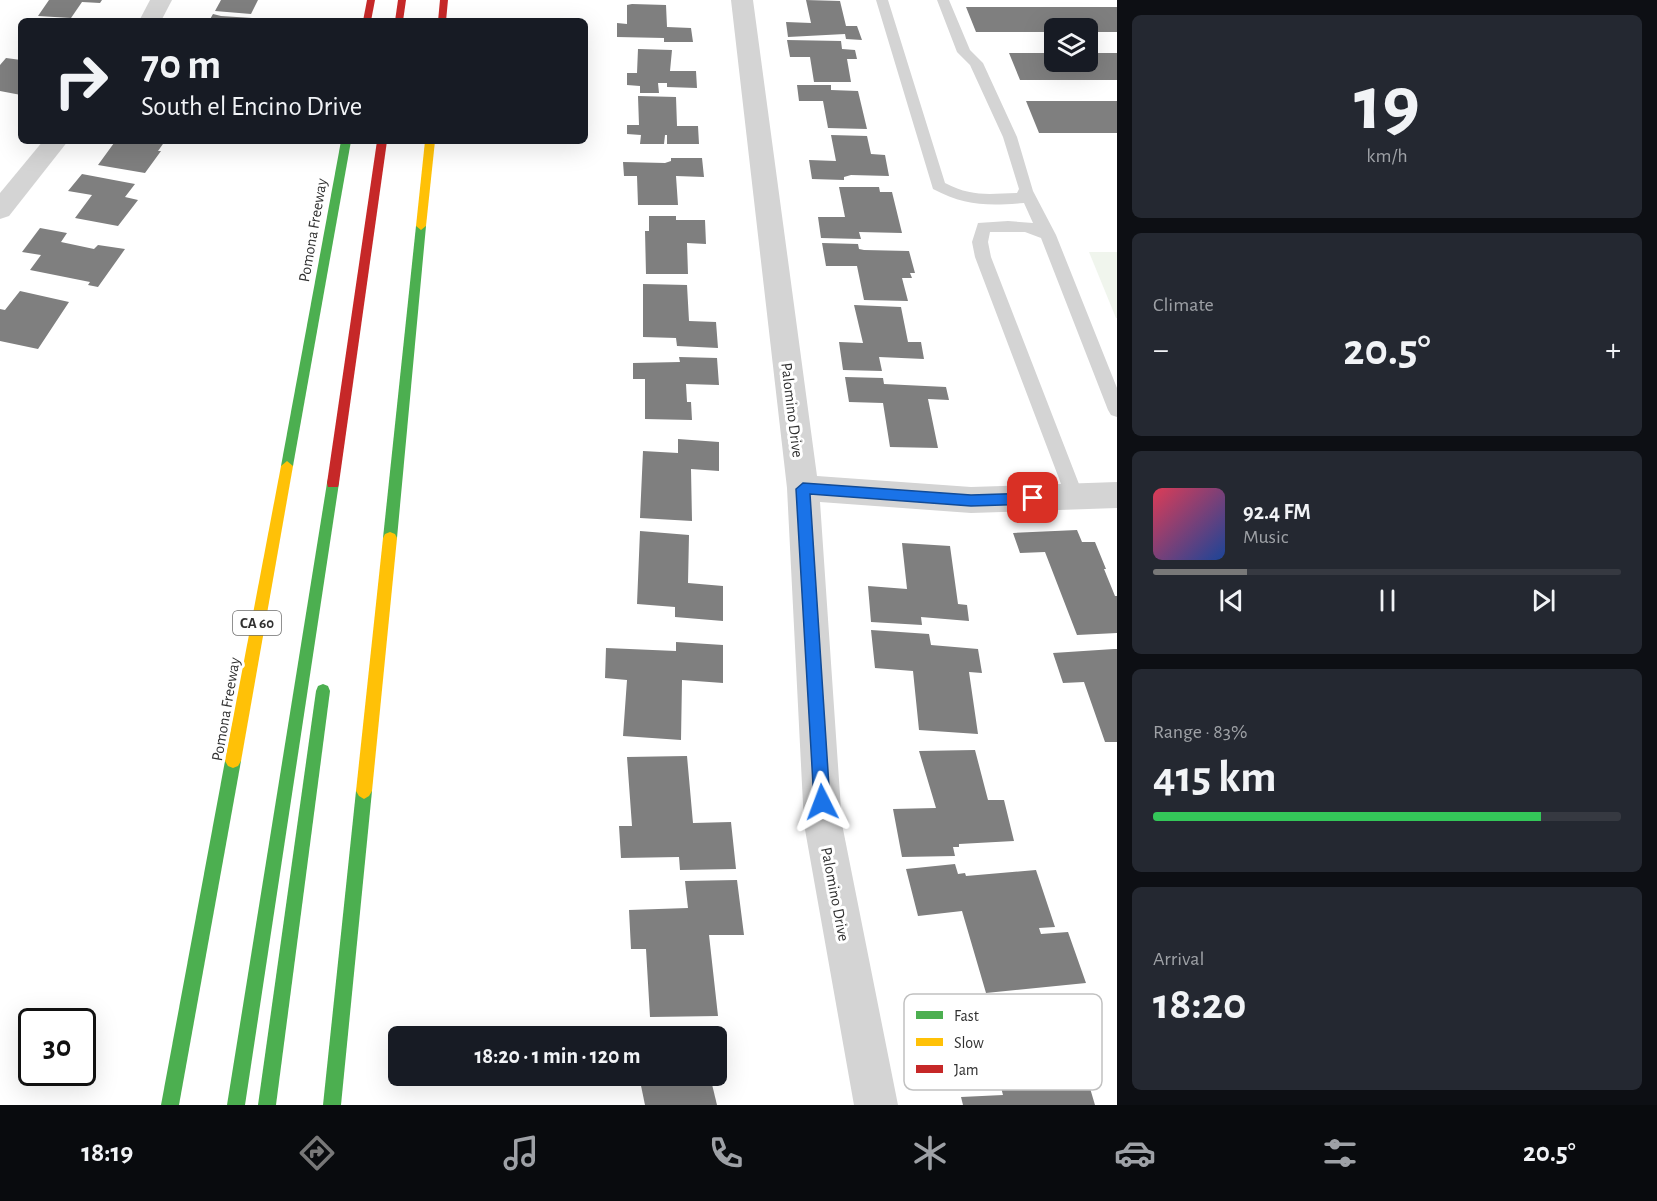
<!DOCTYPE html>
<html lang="en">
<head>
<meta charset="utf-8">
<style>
  body { margin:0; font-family:"Alegreya Sans",sans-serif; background:#242831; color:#f1f3f6; height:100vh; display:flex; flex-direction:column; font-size:22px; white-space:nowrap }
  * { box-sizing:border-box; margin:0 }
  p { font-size:20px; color:#9ea1a6 }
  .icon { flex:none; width:33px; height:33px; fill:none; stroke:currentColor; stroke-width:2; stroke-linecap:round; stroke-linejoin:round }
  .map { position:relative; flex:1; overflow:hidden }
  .drawer { display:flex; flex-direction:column; gap:15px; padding:15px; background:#0d0f14; width:540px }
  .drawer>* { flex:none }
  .top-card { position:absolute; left:18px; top:18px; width:570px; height:126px; border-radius:9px; box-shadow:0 6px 24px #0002; background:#171b24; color:#f1f3f6; overflow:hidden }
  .controls { position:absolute; left:1044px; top:18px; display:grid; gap:12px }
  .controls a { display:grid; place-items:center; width:54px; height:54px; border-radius:9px; background:#171b24; box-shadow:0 6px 24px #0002; font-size:30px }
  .speed { position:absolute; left:18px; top:1008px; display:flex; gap:12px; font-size:30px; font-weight:700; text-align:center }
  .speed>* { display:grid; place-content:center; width:78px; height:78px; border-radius:50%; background:#171b24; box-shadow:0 6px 24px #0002; line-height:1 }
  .speed .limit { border:3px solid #111; border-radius:9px; background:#fff; color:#111 }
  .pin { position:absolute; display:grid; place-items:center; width:51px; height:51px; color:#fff; margin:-26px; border-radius:12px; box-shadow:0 3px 9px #0006 }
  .me { position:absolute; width:66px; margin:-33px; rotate:357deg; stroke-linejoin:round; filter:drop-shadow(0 0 4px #0008) }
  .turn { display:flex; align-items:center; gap:21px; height:126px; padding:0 24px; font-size:27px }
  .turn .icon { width:78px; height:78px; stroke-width:2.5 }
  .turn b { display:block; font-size:42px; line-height:51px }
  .big { font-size:45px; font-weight:700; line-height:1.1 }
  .drawer .card { flex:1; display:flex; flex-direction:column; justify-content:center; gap:9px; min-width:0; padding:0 21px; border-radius:9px; background:#242831 }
  .drawer .dial { align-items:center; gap:0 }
  .dial b { font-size:78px; line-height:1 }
  .song { display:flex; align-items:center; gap:18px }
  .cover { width:72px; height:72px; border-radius:9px; background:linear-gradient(135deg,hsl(350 70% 55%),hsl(220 70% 35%)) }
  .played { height:6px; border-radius:3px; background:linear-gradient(90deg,#787878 20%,#363941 20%) }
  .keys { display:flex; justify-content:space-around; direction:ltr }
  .heat { display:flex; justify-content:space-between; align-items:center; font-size:33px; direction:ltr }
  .charge { height:9px; border-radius:4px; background:linear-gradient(90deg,#34c759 83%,#363941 0) }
  .trip { position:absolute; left:388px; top:1026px; width:339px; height:60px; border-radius:9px; background:#171b24; box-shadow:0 6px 24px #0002; font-weight:700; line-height:60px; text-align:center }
  .tab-bar { display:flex; height:96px; justify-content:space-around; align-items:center; background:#090b0e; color:#9ea1a6 }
  .tab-bar .icon { width:42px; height:42px }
  .tab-bar .on { color:#787878 }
  .tab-bar b { font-size:27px; color:#f1f3f6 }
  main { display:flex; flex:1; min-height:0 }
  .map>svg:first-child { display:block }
  .green { fill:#f0f5ed }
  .building { fill:#7f7f7f }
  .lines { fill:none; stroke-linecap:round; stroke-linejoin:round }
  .lane { fill:#d4d4d4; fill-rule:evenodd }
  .street { fill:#d4d4d4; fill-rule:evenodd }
  .fast { fill:#4caf50; fill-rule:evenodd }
  .slow { fill:#ffc107; fill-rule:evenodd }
  .jam { fill:#c62828; fill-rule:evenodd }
  .route { fill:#1a73e8; stroke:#114b97; stroke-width:1.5 }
  .labels { text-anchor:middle; stroke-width:6; stroke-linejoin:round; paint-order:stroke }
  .shield { fill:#fff; stroke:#6e6e6e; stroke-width:1.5 }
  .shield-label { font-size:15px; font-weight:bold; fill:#303030 }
  .street-label { font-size:16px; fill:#303030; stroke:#fff }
  .key { fill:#fff; stroke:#c1c1c1; stroke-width:1.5 }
  .key-label { font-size:16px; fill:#303030 }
</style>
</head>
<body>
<main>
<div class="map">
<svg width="1117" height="1105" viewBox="0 0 1117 1105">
  <rect width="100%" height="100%" fill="#fff"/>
  <!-- green -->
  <path class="green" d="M1089,252H1117V318H1116Z"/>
  <!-- building -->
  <g class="building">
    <path d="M49,0H102L100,3L82,2L71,18L38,16Z"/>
    <path d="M221,0H258L251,14L215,11Z"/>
    <path d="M806,0L840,1L846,26H857L862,40L846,39L845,34L788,37L786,22L811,23Z"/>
    <path d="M632,4L666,5L667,27L691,28L693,42H664V38L617,37V23L627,24V5Z"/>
    <path d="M966,7H1117V32H1088V28H1054V32H976Z"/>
    <path d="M213,14L221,16L252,18L250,21H209Z"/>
    <path d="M787,40L841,41L842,49L855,50L857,59H847L851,82H814L810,57H790Z"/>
    <path d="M638,49L672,50L670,71H696L697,88L667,87V83H658L659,93H640V86L627,85V73H637Z"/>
    <path d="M1009,53H1054V62H1088V53H1117V80H1020Z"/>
    <path d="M6,58L21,60V95L0,91V65Z"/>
    <path d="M797,85H831V90L858,91L867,129L828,128L823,101H799Z"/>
    <path d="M638,96L676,97L677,126H698L699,144H667V135H665L664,144H640L641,135L627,134V125H639Z"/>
    <path d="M1026,101H1117V133H1039Z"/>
    <path d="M831,135L867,136L871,154L885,155L889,176L851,175L844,177V180L812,179L809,160L836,161Z"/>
    <path d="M108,141H165L158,151H161L145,173L98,165L114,143Z"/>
    <path d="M671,158H702L704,177L676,176L678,205H638L637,176H624L623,162L665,163L671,161Z"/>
    <path d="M82,174L135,184L125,197L138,200L118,226L75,218L92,195L68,191Z"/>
    <path d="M839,187H879L880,192H892L902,233L859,232L861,239L821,238L818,217H845Z"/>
    <path d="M649,216H676V220H705L706,244L687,243L688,274H646L645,231H649Z"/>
    <path d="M40,228L67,233L61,242L94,249L98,245L125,249L98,287L88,285L90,282L30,270L41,255L22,252Z"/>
    <path d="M822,243L858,244L859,249L864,250L909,251L915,273H910L912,278H902L908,301L864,300L857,266H826Z"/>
    <path d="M643,284L687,285L689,321L716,322L718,348L677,346L676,338L643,337Z"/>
    <path d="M20,291L69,302L38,349L0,341V309L5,310Z"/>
    <path d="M854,305L901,307L908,342H921L924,359L879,357L882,371L843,370L839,342L863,343Z"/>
    <path d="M679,357L717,358L719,385L686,384L687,402H691L692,420L645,419V379H633V363L680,362Z"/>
    <path d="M845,377L883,378L884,384L946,387L949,400L928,399L938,448L890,447L883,403L849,402Z"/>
    <path d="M678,439L719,442V471L691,469L692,521L640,518L643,451L678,453Z"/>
    <path d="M1077,530L1082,542H1095L1106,569H1104L1115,596H1117V633L1077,635L1045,552L1020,553L1013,533Z"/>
    <path d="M640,531L689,535L688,583L723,586V621L675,617V607L637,604Z"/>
    <path d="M902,543L950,546L958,604L967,605L969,621L921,617L922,625L871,622L868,586L907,589Z"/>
    <path d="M871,630L929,634L931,645L978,649L982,673L969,672L978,734L919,730L913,671L875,668Z"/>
    <path d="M676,642L723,645V683L682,680L681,740L623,736L627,680L605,678L606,648L676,651Z"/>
    <path d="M1114,649H1117V742H1105L1084,682L1063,683L1053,653Z"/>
    <path d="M975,750L988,800H1004L1014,841L959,844V847H953L955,856L902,857L893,809L936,808L919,751Z"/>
    <path d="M687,756L693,823L731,822L736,869L680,870L679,857L621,858L619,826H632L627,757Z"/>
    <path d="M955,864L958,874L965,873L966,876L1036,870L1055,927L1039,928L1041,934L1068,932L1086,983L986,993L962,911L918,916L906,869Z"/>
    <path d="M737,880L744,935H709L718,1016L650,1017L646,949H631L629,910L688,908L685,881Z"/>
    <path d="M1065,1004L1095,1105H963L961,1097L1003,1095L981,1010Z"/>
    <path d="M639,1076H710L717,1105H645Z"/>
  </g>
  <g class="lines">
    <!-- lane -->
    <path class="lane" d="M876,0H888L945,183C972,197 988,194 1017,193L1019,189L1003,137L970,65L957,52L937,0H949L970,50L983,63L1017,137L1033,191L1056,235L1117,388V417L1111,415L1108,410L1041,238L1025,232H990L988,242L991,257L1084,497L1082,503L1075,505L1068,503L1066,497L975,257L972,242L978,223L1008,221L1033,223L1024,203C988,206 965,206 933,189Z"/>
    <!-- street -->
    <g class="street">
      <path d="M150,0H172L161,21H139Z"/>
      <path d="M731,0H753L817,476L971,487L1117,482V508L971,513L820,502L842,824L898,1105H854L804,824L787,488Z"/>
      <path d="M43,141H68L9,216L0,219V193Z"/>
    </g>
    <!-- fast -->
    <g class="fast">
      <path d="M341,141H351L293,466L287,471L281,466Z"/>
      <path d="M421,222L426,226L397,538L395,542H385L383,538L416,226Z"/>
      <path d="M333,478L338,479L339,483L245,1105H227L327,483L328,479Z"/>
      <path d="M323,684L328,686L330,691L276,1105H258L316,691L318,686Z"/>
      <path d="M233,754L238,756L241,761L179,1105H161L225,761L228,756Z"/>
      <path d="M364,783L369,786L372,791L341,1105H323L356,791L359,786Z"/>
    </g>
    <!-- slow -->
    <g class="slow">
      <path d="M425,141H435L426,226L421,230L416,226Z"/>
      <path d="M287,461L293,466L241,761L238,766L233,768L228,766L225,761L281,466Z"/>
      <path d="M390,532L395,534L397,538L372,791L369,796L364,799L359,796L356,791L383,538L385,534Z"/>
    </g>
    <!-- jam -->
    <g class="jam">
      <path d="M367,0H375L371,21H363Z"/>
      <path d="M398,0H406L403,21H395Z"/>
      <path d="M440,0H448L446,21H438Z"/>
      <path d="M377,141H387L339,483L338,487H328L327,483Z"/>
    </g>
  </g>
  <!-- route -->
  <path class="route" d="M803,483L971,495L1033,493L1040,498L1033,504L971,506L810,494L830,802L827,807L822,809L816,807L814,802L796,489Z"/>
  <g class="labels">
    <!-- shield labels -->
    <rect class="shield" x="233" y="611" width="48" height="24" rx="4.5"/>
    <g class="shield-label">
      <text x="257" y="628">CA 60</text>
    </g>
    <!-- street labels -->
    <g class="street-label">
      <text transform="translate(312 230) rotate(-80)" y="6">Pomona Freeway</text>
      <text transform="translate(793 410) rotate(83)" y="6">Palomino Drive</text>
      <text transform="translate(225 709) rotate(-80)" y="6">Pomona Freeway</text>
      <text transform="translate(836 894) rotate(79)" y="6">Palomino Drive</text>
    </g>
  </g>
  <!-- legend -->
  <rect x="904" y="994" width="198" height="96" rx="9" class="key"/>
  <rect x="916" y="1011" width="27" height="8" fill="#4caf50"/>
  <rect x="916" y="1038" width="27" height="8" fill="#ffc107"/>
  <rect x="916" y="1065" width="27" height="8" fill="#c62828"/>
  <g class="key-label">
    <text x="954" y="1021">Fast</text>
    <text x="954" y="1048">Slow</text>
    <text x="954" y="1075">Jam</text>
  </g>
</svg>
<div class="controls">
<a><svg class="icon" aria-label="layers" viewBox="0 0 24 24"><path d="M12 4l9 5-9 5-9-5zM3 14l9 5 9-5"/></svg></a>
</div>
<div class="speed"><div class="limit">30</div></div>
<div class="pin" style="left:1033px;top:498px;background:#d93025"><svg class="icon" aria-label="arrive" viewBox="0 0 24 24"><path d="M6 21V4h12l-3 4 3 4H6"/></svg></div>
<svg class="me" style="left:822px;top:802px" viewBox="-20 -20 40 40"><path d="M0-17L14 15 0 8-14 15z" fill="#1a73e8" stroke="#fff" stroke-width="4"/></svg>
<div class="trip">18:20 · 1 min · 120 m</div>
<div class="top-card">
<div class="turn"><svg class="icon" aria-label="right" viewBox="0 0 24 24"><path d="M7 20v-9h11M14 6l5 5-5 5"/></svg><div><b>70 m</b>South el Encino Drive</div></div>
</div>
</div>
<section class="drawer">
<div class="card dial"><b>19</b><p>km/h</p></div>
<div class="card"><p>Climate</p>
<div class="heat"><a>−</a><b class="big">20.5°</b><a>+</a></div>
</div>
<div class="card">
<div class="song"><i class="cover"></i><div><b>92.4 FM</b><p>Music</p></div></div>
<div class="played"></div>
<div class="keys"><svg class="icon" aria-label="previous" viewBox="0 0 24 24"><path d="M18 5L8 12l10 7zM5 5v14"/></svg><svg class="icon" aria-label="pause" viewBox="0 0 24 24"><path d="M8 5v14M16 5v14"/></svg><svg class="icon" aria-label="next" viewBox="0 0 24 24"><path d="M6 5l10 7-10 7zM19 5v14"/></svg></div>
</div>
<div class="card"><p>Range · 83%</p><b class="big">415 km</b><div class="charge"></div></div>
<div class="card"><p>Arrival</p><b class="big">18:20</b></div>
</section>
</main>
<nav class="tab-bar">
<b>18:19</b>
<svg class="icon on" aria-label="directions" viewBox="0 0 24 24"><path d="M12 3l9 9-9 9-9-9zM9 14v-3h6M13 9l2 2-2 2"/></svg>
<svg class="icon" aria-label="music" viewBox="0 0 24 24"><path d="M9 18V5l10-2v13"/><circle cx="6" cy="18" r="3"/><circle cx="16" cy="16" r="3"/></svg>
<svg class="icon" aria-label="phone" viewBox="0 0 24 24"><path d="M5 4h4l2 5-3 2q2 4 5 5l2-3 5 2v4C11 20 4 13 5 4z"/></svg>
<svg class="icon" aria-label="climate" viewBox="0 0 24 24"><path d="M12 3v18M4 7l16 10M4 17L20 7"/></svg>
<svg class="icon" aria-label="car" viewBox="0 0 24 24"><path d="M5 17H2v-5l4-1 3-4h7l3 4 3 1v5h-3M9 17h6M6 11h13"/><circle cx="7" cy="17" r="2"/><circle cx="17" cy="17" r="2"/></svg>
<svg class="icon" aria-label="filters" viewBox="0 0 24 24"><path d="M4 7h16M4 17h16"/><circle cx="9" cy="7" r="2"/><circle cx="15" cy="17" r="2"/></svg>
<b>20.5°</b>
</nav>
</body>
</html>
